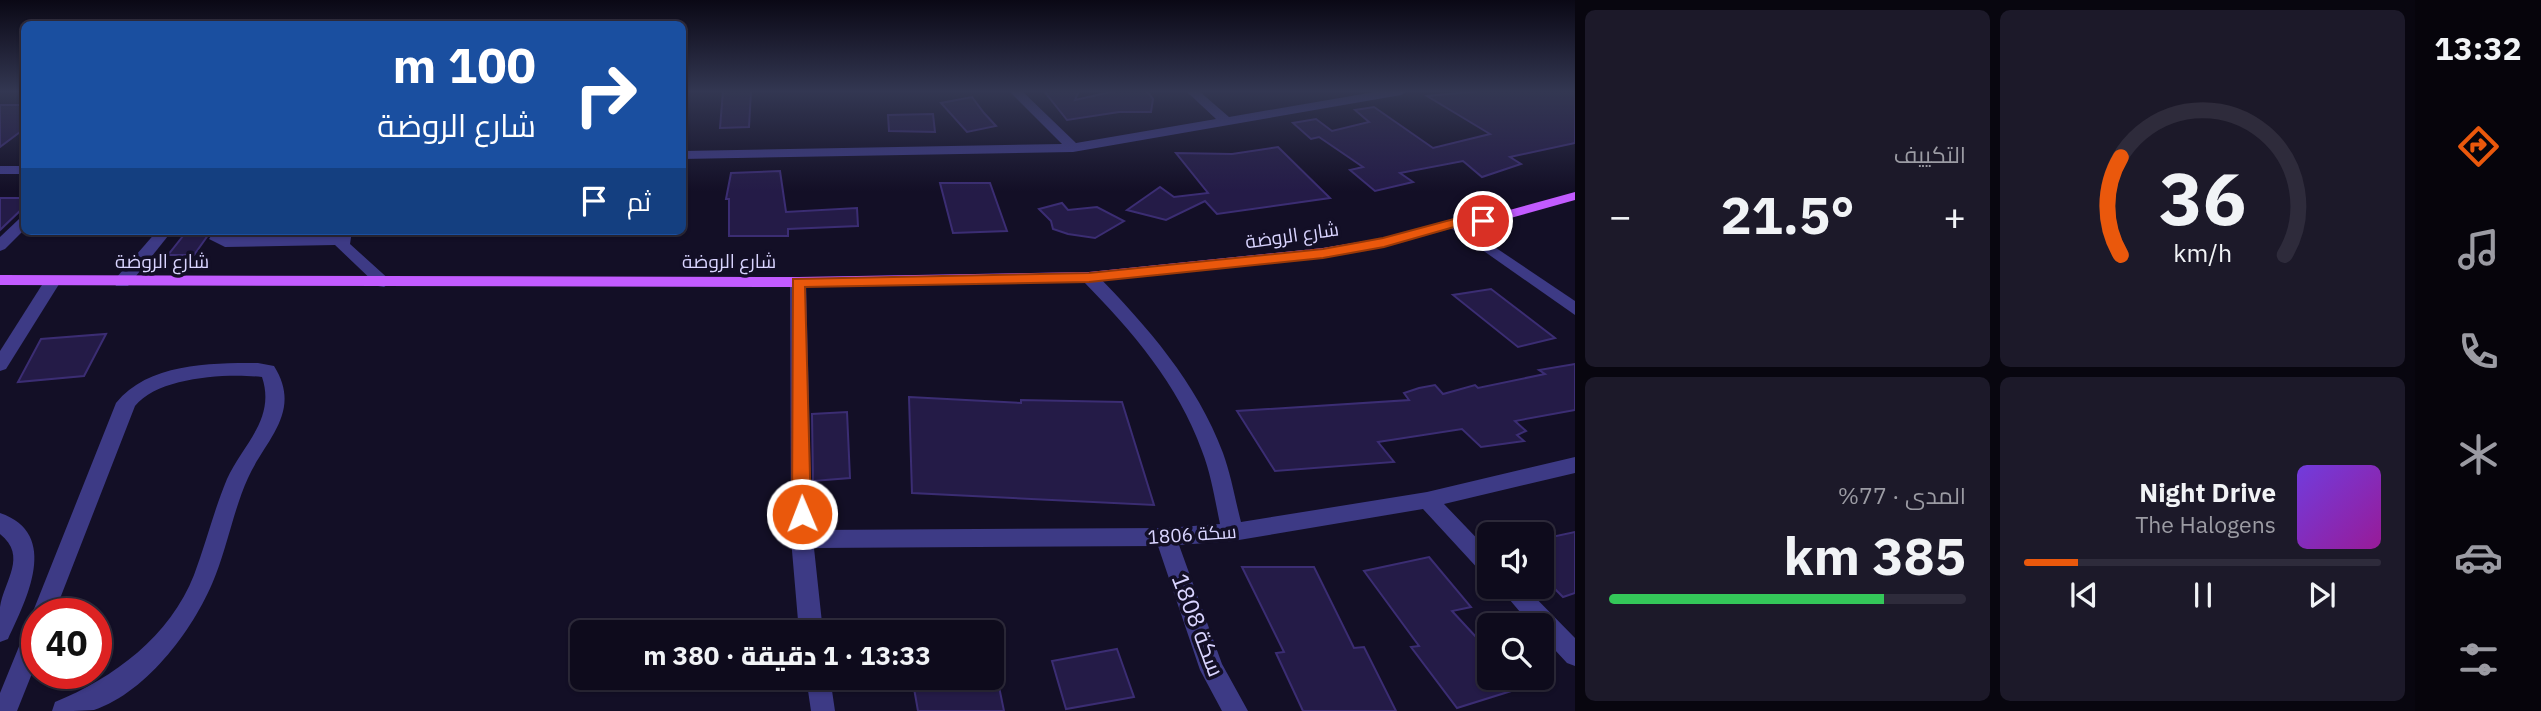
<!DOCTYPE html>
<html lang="ar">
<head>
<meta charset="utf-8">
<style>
  body { margin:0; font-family:"IBM Plex Sans",Cairo,sans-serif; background:#1c1929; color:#f1f3f6; direction:rtl; height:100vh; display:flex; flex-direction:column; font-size:26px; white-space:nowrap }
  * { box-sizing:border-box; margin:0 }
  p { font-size:23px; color:#9b9ba3 }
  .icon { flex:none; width:38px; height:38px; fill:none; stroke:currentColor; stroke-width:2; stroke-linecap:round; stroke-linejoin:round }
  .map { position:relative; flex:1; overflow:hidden; direction:ltr }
  .side { display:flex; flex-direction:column; gap:10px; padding:10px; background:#08060f; width:840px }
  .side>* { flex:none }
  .guide { position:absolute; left:21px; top:21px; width:665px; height:214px; border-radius:10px; box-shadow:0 2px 5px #0004,0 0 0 2px #2e2b3b; direction:rtl; background:#1a4fa0; color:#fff; overflow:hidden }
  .tools { position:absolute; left:1477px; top:522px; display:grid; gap:14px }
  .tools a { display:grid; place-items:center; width:77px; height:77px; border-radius:10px; background:#0e0b1c; box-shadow:0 2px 5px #0004,0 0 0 2px #2e2b3b; font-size:35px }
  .speed { position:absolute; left:21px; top:598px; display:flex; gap:14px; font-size:35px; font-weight:700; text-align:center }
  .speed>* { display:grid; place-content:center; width:91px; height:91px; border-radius:50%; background:#0e0b1c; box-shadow:0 2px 5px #0004,0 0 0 2px #2e2b3b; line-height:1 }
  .speed .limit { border:10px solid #d22; background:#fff; color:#111 }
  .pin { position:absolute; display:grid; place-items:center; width:60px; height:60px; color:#fff; margin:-30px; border:4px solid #fff; border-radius:50%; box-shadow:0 2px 7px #0007 }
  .me { position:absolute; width:77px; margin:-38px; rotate:359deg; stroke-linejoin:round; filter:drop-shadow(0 0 5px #0008) }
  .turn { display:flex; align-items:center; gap:24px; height:147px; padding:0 35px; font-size:32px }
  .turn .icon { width:91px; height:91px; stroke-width:2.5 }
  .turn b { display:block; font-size:49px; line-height:60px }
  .then { display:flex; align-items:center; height:66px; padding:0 35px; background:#0003; gap:14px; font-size:26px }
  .big { font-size:52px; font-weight:800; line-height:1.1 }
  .side .card { flex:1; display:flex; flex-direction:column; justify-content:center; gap:10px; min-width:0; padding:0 24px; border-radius:10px; background:#1c1929 }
  .side .dial { align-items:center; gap:0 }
  .dial svg { height:182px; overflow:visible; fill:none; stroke:#2e2b3b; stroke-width:7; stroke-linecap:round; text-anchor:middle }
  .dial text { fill:#f1f3f6; stroke:none }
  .song { display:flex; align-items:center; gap:21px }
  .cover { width:84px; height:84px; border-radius:10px; background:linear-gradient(135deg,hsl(260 70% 55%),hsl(300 70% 35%)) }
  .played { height:7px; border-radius:4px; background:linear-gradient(90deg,#ea580c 15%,#2e2b3b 15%) }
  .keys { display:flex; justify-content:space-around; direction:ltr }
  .heat { display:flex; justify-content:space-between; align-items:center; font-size:38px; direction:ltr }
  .charge { height:10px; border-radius:5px; background:linear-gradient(90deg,#34c759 77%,#2e2b3b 0) }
  .side .tiles { flex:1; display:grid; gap:10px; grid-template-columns:repeat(2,1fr) }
  .trip { position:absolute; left:570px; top:620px; width:434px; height:70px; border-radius:10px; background:#0e0b1c; box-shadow:0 2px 5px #0004,0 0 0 2px #2e2b3b; font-weight:800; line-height:70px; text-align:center; direction:rtl }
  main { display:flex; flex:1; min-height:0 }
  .tab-bar { display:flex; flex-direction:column; width:126px; justify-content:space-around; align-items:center; background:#06040b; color:#9b9ba3 }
  .tab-bar .icon { width:49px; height:49px }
  .tab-bar .active { color:#ea580c }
  .tab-bar b { font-size:32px; color:#f1f3f6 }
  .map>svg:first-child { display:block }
  .building { fill:#241b47; stroke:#3b2d73; stroke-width:2 }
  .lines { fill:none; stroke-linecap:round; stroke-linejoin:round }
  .minor { fill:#3d3a85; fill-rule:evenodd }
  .major { fill:#c25bff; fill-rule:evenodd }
  .route { fill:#ea580c; stroke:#983908; stroke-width:2 }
  .labels { text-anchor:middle; stroke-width:7; stroke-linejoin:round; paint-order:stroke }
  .street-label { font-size:19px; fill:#d9d4ff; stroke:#130f26 }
  .near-street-label { font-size:23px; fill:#d9d4ff; stroke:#130f26 }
</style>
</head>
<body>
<main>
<nav class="tab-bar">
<b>13:32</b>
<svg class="icon active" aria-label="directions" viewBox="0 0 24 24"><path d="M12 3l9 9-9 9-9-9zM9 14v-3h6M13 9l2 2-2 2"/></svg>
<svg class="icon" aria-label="music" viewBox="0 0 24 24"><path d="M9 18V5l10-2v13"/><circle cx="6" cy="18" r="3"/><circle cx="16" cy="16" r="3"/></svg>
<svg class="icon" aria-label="phone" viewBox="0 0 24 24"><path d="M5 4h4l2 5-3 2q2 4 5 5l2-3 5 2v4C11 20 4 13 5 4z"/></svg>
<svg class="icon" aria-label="climate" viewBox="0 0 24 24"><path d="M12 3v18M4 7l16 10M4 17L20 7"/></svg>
<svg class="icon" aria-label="car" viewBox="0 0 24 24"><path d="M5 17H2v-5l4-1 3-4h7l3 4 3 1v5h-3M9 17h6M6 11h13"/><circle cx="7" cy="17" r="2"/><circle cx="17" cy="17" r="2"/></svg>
<svg class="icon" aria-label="filters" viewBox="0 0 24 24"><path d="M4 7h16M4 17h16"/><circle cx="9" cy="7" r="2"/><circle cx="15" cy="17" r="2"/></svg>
</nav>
<section class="side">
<div class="tiles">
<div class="card dial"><svg viewBox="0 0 100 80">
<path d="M14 69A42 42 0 1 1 86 69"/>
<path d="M14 69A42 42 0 0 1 14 26" stroke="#ea580c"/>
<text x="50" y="56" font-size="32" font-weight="700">36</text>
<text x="50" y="72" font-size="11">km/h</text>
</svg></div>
<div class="card"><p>التكييف</p>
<div class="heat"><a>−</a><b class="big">21.5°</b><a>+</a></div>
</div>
<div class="card">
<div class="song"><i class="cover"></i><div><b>Night Drive</b><p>The Halogens</p></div></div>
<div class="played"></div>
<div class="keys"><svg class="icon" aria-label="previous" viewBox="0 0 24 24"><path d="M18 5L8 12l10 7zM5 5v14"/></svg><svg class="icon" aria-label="pause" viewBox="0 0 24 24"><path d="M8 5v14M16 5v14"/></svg><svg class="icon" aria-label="next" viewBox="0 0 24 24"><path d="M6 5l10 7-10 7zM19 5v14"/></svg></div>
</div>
<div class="card"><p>المدى · 77%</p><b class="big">385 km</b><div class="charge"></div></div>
</div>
</section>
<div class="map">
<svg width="1575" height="711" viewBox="0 0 1575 711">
  <rect width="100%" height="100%" fill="#130f26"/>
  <!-- building -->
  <g class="building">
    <path d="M723,91H751L749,127L720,128Z"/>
    <path d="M1044,91H1079L1075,100L1115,91H1147L1153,99L1151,112H1119L1067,120Z"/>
    <path d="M1481,91H1575V143L1510,157L1521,164L1482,177L1463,161L1400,173L1413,182L1375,191L1350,170L1363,167L1319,137L1311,139L1293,123L1316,119L1332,131L1369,122L1355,110L1374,107L1433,148L1490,134L1427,96Z"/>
    <path d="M972,97L984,113L996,126L967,132L941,103Z"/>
    <path d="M0,105H24V129L0,147Z"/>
    <path d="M933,114L935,132L889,131L888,115Z"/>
    <path d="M1278,147L1330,198L1217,214L1205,201L1166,220L1127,210L1160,187L1174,197L1208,193L1176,153L1232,154Z"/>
    <path d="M780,171L786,212L857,208L858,226L788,229V236H729V199H726L731,173Z"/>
    <path d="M940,183H990L1007,231L953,233Z"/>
    <path d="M0,198H24V207L0,230Z"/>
    <path d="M1062,203L1068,210L1097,207L1124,221L1095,238L1068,234L1053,229L1051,221L1039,209Z"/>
    <path d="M187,231H211L194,255H168Z"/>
    <path d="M1491,289L1555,338L1518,347L1453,295Z"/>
    <path d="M106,334L84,376L18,382L41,339Z"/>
    <path d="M1575,364V410L1515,421L1526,431L1517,435L1524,441L1481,447L1462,429L1378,442L1394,462L1275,471L1237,411L1409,400L1404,393L1419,388L1435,385L1443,394L1475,385L1478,388L1545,374L1539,370Z"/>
    <path d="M909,397L1021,403V400L1122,402L1154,505L912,493Z"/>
    <path d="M847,412L850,478L813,481L812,414Z"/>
    <path d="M1575,532V593L1563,597L1542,576V539Z"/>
    <path d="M1429,557L1471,607L1452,611L1489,651V677H1542L1543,681L1457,708L1411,647L1419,646L1364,571Z"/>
    <path d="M1242,567H1314L1354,648L1364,647L1396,711H1303L1276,653L1284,652Z"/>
    <path d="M1117,649L1134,697L1066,709L1052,661Z"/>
    <path d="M912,677H997L1004,711H918Z"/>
  </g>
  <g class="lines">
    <!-- minor -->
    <g class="minor">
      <path d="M1009,91H1022L1076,143L1216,119L1186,91H1199L1229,117L1380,91H1407L1401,95L1073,152L682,159V151L1062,144Z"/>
      <rect x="0" y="166" width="24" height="8"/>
      <path d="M24,218V230L5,249L0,251V237L19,219Z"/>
      <path d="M1453,219L1575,301V315L1448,226V220Z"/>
      <path d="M157,231H172L128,286H116L114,282L116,278Z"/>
      <path d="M214,231H228L227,237L335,235L338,231H352L350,244L392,282L384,287L378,286L335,245L225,247L209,239Z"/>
      <path d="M1089,272L1095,273C1147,326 1197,383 1223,453C1231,475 1235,499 1241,522L1427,492L1575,457V473L1444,504L1489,551V575L1481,572L1423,509L1233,541L1179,545L1222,664L1248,711H1222L1200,670L1158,546L814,548L823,632H799L791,539L790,282L798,277L806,282L812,530L1166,528L1220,524C1215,500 1211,474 1202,451C1178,384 1132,331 1083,281L1081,277Z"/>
      <path d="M53,276L61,281L6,369L0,371V351L47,277Z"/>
      <path d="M258,363L274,366C303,412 265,440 248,478C234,509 228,543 216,574C197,625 148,692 94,710C82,711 64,711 52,711L55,702C114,678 170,636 194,575C206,543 214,510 227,479C243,444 276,419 262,377C226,373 158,377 135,406L54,614H37V661L17,711H0V693L29,622L34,620L32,614L116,403C148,363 211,363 258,363Z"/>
      <path d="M0,513C61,534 26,600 8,639L0,642C0,631 0,618 0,607C4,581 28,556 0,534Z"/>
      <path d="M1498,586H1524L1575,638V666L1567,663L1542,636V625H1531Z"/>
      <path d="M806,677H830L835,711H811Z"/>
    </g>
    <!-- major -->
    <path class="major" d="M1575,192V200L1496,222L1454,227L1384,247L1323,258L1089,282L798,287L0,285V275L798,277L1089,272L1323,248L1383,238L1453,219L1495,214Z"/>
  </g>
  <!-- sky -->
  <linearGradient id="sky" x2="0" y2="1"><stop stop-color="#0a0815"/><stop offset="0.48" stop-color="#333752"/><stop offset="1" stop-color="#333752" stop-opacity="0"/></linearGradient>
  <rect width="1575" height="191" fill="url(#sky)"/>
  <!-- route -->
  <path class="route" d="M1483,217L1489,221L1488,224L1454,227L1384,247L1323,258L1089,282L805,287L811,514L808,519H795L792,514L793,279L1089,273L1323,249L1383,238L1454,219Z"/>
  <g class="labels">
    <!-- street labels -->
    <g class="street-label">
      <text transform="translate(1292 235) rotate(-8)" y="7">شارع الروضة</text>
      <text x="162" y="268">شارع الروضة</text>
      <text x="729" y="268">شارع الروضة</text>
      <text transform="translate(1192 534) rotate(-4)" y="7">سكة 1806</text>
    </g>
    <!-- near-street labels -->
    <g class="near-street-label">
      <text transform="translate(1198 625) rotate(69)" y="8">سكة 1808</text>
    </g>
  </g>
</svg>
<div class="tools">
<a><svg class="icon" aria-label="sound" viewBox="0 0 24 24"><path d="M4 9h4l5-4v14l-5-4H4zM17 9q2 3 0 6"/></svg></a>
<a><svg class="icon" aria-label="search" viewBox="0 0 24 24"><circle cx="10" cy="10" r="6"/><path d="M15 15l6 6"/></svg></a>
</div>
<div class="speed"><div class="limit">40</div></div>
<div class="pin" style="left:1483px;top:221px;background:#d93025"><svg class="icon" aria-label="arrive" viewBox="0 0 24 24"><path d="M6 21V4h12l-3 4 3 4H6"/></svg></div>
<svg class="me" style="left:802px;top:514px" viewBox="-20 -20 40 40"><circle r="17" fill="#ea580c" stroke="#fff" stroke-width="3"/><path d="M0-11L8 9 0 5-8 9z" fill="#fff"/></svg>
<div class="trip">13:33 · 1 دقيقة · 380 m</div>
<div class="guide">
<div class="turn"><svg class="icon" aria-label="right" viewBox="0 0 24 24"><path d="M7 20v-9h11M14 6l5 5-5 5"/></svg><div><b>100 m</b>شارع الروضة</div></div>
<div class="then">ثم<svg class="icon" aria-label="arrive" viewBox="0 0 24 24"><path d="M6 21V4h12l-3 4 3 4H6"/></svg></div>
</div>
</div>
</main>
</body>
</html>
